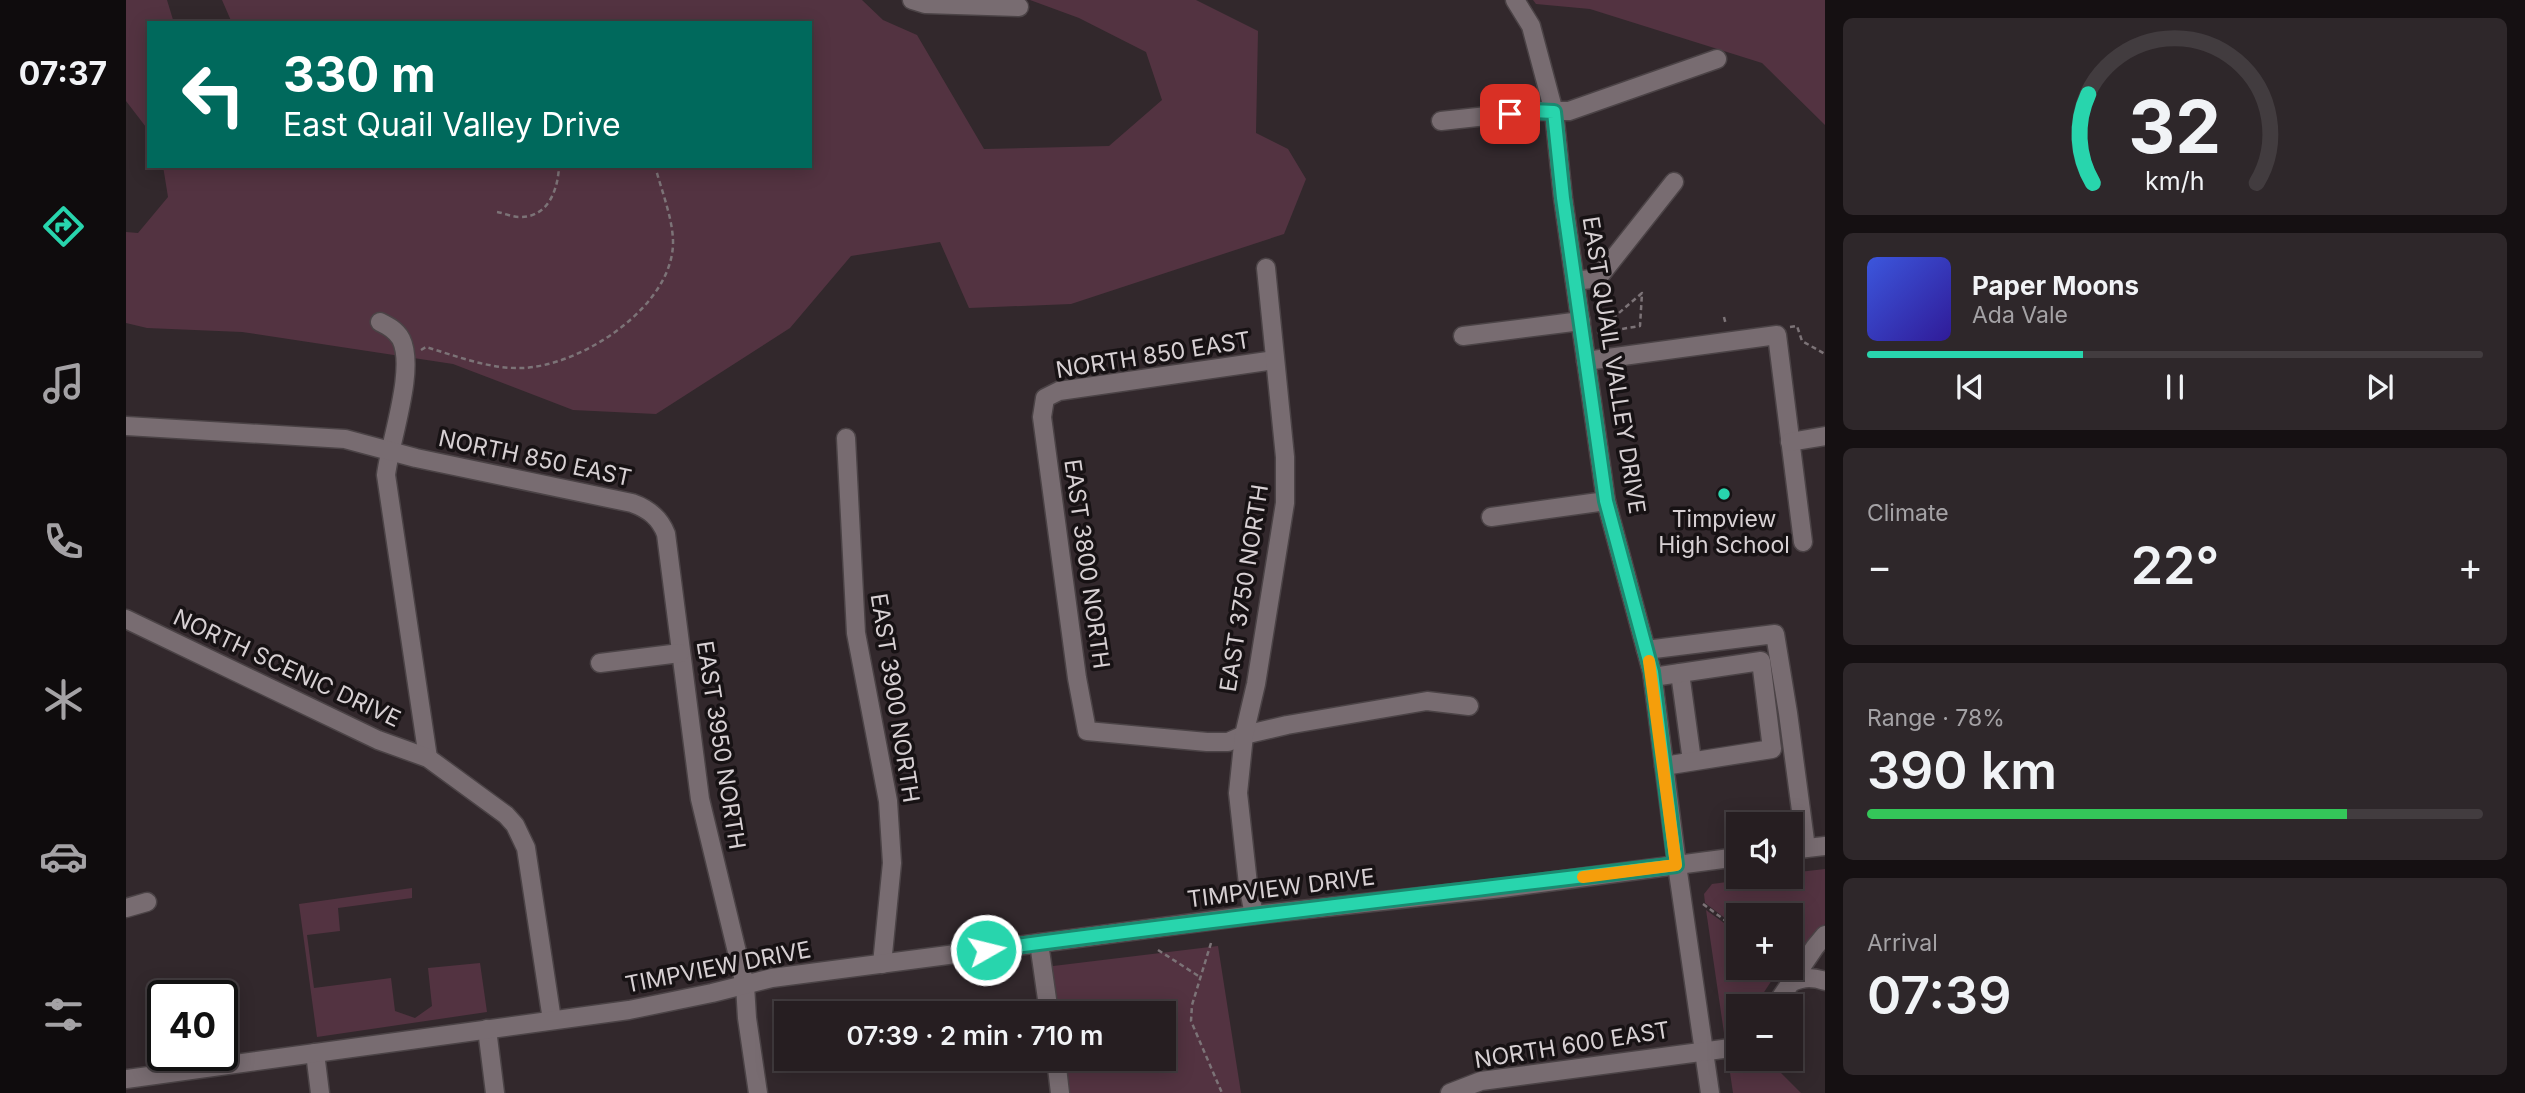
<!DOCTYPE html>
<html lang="en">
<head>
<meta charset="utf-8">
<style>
  body { margin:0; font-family:Inter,sans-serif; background:#2e272a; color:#f1f3f6; height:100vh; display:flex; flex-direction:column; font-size:26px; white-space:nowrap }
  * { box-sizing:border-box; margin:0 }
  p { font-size:23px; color:#a4a2a5 }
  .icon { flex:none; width:38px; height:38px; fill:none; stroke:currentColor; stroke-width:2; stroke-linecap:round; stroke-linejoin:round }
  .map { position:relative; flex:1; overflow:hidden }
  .drawer { display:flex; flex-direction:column; gap:18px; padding:18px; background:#151012; width:700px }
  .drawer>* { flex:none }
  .guide { position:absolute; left:21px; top:21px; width:665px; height:147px; border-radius:0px; box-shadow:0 4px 18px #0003,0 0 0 2px #423c3f; background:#00695c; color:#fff; overflow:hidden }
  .buttons { position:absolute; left:1600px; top:812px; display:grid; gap:14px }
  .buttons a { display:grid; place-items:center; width:77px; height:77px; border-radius:0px; background:#261e21; box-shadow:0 4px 18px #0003,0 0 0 2px #423c3f; font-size:35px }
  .speed { position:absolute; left:21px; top:980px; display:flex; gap:14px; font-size:35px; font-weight:700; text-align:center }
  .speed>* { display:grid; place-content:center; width:91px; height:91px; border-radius:50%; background:#261e21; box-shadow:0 4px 18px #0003,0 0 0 2px #423c3f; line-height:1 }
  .speed .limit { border:4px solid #111; border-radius:10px; background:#fff; color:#111 }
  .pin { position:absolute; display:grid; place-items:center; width:60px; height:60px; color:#fff; margin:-30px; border-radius:14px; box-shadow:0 4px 10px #0006 }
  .me { position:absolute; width:77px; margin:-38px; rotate:82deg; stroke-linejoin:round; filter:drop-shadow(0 0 5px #0008) }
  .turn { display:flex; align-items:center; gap:24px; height:147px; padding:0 21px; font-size:32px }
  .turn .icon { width:91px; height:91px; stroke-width:2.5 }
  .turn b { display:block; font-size:49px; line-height:60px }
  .big { font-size:52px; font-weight:600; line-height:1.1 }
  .drawer .widget { flex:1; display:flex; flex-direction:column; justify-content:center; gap:10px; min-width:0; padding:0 24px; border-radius:10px; background:#2e272a }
  .drawer .dial { align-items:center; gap:0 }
  .dial svg { height:182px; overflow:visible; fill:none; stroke:#423c3f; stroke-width:7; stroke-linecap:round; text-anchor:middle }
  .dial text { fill:#f1f3f6; stroke:none }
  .song { display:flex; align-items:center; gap:21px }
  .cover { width:84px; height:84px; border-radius:10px; background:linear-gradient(135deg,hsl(230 70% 55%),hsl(250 70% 35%)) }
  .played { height:7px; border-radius:4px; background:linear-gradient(90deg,#28d5ad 35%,#423c3f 35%) }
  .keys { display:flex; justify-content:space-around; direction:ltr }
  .heat { display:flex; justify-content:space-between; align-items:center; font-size:38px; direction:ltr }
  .charge { height:10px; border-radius:5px; background:linear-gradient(90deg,#34c759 78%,#423c3f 0) }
  .trip { position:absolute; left:648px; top:1001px; width:402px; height:70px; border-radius:0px; background:#261e21; box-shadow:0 4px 18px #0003,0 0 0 2px #423c3f; font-weight:600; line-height:70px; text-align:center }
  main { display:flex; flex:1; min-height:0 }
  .dock { display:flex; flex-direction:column; width:126px; justify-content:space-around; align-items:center; background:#0f0c0d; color:#a4a2a5 }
  .dock .icon { width:49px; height:49px }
  .dock .current { color:#28d5ad }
  .dock b { font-size:32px; color:#f1f3f6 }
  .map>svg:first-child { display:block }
  .green { fill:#533341 }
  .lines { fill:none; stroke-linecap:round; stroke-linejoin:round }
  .minor-casing { stroke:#4b4346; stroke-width:21 }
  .path { stroke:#7c7377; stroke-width:2.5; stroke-dasharray:5 3.5; stroke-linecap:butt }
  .minor { stroke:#786c71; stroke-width:18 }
  .route-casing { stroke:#1a8a70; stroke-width:18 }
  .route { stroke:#28d5ad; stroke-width:12 }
  .slow { stroke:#f59e0b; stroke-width:12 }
  .poi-dot { fill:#28d5ad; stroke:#171214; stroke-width:2.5 }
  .labels { text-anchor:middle; stroke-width:7; stroke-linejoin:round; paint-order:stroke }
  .street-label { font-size:23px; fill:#d7d0d3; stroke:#171214 }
  .poi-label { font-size:23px; fill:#d7d0d3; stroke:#171214 }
</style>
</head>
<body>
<main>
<nav class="dock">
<b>07:37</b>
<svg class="icon current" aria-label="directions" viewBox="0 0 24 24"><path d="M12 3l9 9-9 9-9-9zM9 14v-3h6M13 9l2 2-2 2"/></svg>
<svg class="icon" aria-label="music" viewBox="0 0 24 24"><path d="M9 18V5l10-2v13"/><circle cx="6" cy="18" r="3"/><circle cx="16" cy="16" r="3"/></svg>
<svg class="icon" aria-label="phone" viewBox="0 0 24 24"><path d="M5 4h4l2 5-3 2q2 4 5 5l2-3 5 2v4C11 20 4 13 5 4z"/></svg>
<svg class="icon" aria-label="climate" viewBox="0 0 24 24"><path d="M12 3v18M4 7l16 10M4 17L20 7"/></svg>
<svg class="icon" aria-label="car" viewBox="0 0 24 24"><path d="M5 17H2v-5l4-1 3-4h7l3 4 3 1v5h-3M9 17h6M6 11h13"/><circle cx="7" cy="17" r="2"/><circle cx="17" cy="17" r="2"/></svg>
<svg class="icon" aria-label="filters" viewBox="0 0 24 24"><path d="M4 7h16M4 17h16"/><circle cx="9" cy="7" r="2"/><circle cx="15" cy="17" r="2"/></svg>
</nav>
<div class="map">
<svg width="1699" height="1093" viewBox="0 0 1699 1093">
  <rect width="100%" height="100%" fill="#32282c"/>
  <!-- green -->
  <g class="green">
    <path d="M0,0H41L48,23H23V131L0,101Z"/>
    <path d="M96,0H736L757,20L791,35L858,149L983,146L1036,100L1020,52L953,18L904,0H1070L1132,31L1130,133L1162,149L1180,179L1158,234L945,304L843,308L814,242L725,256L664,328L530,414L447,410L327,364L116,332L21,328L0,323V232L12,233L42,197L37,166H684V23H106Z"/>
    <path d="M1407,0H1699V125L1636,63L1464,9L1410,4Z"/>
    <path d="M1699,869V924L1664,966V915H1612V928L1579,903L1578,894L1586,884L1638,877H1664V873Z"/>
    <path d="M286,888V898L212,908L214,931L181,935L188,988L265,978L269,1011L289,1018L306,1006L302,968L354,963L361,1012L191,1037L173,904Z"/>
    <path d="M1580,910L1612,933V968L1659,969L1646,980L1629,1006H1612V1029L1598,1033Z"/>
    <path d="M1092,946L1115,1093H937L934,1059H1038V1013H927L919,967Z"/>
    <path d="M1612,1057L1641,1059L1675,1093H1607L1602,1059Z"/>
  </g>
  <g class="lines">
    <defs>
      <g id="minor">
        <path d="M786,0L799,4L893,7"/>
        <path d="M1389,0L1405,26L1428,112L1437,198L1480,501L1526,672L1551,865L1584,1093"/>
        <path d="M1315,121L1407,111H1443L1591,59"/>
        <path d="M1449,281L1472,278L1548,182"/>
        <path d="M254,322C262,326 270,330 275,339C290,369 264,441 260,475L302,758"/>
        <path d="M1337,336L1455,321"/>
        <path d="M1148,360L933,391L919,398L916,417L951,678L961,731L1081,742H1102L1118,735L1161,725L1301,701L1343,706"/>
        <path d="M1460,361L1651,335L1677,542"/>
        <path d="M0,426L219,439L290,458L506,503C523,509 534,518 540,534L574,799L619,985L621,1018L632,1093"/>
        <path d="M720,438L730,633L762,801L766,863L756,964"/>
        <path d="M1664,442L1699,436"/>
        <path d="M1365,517L1480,501"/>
        <path d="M0,619L252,740L302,758L380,815L389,825L400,848L426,1020"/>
        <path d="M1520,650L1649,634L1662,713L1680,848"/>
        <path d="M474,663L554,653"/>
        <path d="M1554,673L1566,761"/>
        <path d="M1527,677L1635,661L1646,749L1538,766"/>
        <path d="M1664,850L1699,846"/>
        <path d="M0,908L21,902"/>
        <path d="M1128,915L1122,884L1112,793L1118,735L1130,684L1159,503V457L1140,268"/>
        <path d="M913,943L923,1013"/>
        <path d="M1666,982C1679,977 1686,977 1699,981"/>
        <path d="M1649,1006L1689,947L1699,935"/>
        <path d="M361,1029L369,1093"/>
        <path d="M189,1053L194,1093"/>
        <path d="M930,1059L934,1093"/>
        <path d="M0,1079L503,1010L586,993L646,978L1128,915L1376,888L1612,857"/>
        <path d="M1324,1093L1355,1081L1612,1047"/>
      </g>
    </defs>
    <!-- minor casing -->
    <use href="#minor" class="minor-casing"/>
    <!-- path -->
    <g class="path">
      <path d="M371,212C378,213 386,217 393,217C422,218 432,190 433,166"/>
      <path d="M1598,317L1600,325"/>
      <path d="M1664,327L1671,326L1676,341L1699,354"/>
      <path d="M1471,333L1514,326L1516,293L1472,331"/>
      <path d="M295,350L300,347C330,356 363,369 395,368C454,367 549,306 547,240C546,216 535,189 529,166"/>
      <path d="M1577,904L1612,930"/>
      <path d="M1085,943L1066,1005L1065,1021L1096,1093"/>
      <path d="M1032,950L1074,977"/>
    </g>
    <!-- minor -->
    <use href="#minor" class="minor"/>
  </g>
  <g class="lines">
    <defs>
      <path id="route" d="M860,950C1090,919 1320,893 1550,865L1526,672L1480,501L1437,198L1428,112L1406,111L1384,114"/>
    </defs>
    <!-- route casing -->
    <use href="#route" class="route-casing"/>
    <!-- route -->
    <use href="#route" class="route"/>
    <!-- slow -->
    <path class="slow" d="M1457,877L1550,865L1523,661"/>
  </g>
  <!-- markers -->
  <circle class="poi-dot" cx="1598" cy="494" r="7"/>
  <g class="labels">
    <!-- street labels -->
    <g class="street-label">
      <text transform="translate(1027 355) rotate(-9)" y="8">NORTH 850 EAST</text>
      <text transform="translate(1488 365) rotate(81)" y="8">EAST QUAIL VALLEY DRIVE</text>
      <text transform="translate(409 458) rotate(12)" y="8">NORTH 850 EAST</text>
      <text transform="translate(961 564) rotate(82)" y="8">EAST 3800 NORTH</text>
      <text transform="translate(1118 588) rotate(-81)" y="8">EAST 3750 NORTH</text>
      <text transform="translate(161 668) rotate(25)" y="8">NORTH SCENIC DRIVE</text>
      <text transform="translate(769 698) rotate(81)" y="8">EAST 3900 NORTH</text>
      <text transform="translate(595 745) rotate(81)" y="8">EAST 3950 NORTH</text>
      <text transform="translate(1155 888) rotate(-7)" y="8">TIMPVIEW DRIVE</text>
      <text transform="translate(592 967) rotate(-11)" y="8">TIMPVIEW DRIVE</text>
      <text transform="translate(1446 1045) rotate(-9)" y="8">NORTH 600 EAST</text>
    </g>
    <!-- poi labels -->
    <g class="poi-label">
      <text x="1598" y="527">Timpview<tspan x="1598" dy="26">High School</tspan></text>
    </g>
  </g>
</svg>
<div class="buttons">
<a><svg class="icon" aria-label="sound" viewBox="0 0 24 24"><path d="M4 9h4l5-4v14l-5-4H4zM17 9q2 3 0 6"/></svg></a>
<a>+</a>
<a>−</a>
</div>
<div class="speed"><div class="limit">40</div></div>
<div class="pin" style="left:1384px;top:114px;background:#d93025"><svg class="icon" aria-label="arrive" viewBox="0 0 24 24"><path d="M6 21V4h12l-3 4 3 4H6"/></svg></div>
<svg class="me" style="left:860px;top:950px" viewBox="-20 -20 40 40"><circle r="17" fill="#28d5ad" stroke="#fff" stroke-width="3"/><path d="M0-11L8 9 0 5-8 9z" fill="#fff"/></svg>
<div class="trip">07:39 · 2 min · 710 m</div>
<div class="guide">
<div class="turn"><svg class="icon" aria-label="left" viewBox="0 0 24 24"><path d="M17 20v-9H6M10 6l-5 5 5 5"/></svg><div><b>330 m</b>East Quail Valley Drive</div></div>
</div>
</div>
<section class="drawer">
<div class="widget dial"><svg viewBox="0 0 100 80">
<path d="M14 69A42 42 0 1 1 86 69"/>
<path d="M14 69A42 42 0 0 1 12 30" stroke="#28d5ad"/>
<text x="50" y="56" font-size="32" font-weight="700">32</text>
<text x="50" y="72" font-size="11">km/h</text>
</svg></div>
<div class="widget">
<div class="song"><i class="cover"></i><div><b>Paper Moons</b><p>Ada Vale</p></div></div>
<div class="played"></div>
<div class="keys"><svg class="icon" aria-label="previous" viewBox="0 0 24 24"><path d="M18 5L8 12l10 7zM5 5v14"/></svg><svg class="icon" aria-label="pause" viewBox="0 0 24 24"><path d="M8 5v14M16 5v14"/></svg><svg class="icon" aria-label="next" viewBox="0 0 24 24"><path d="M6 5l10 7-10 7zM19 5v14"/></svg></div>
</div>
<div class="widget"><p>Climate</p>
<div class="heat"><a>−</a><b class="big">22°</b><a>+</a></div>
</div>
<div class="widget"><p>Range · 78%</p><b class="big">390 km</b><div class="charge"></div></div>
<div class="widget"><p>Arrival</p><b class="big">07:39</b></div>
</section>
</main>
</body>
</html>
